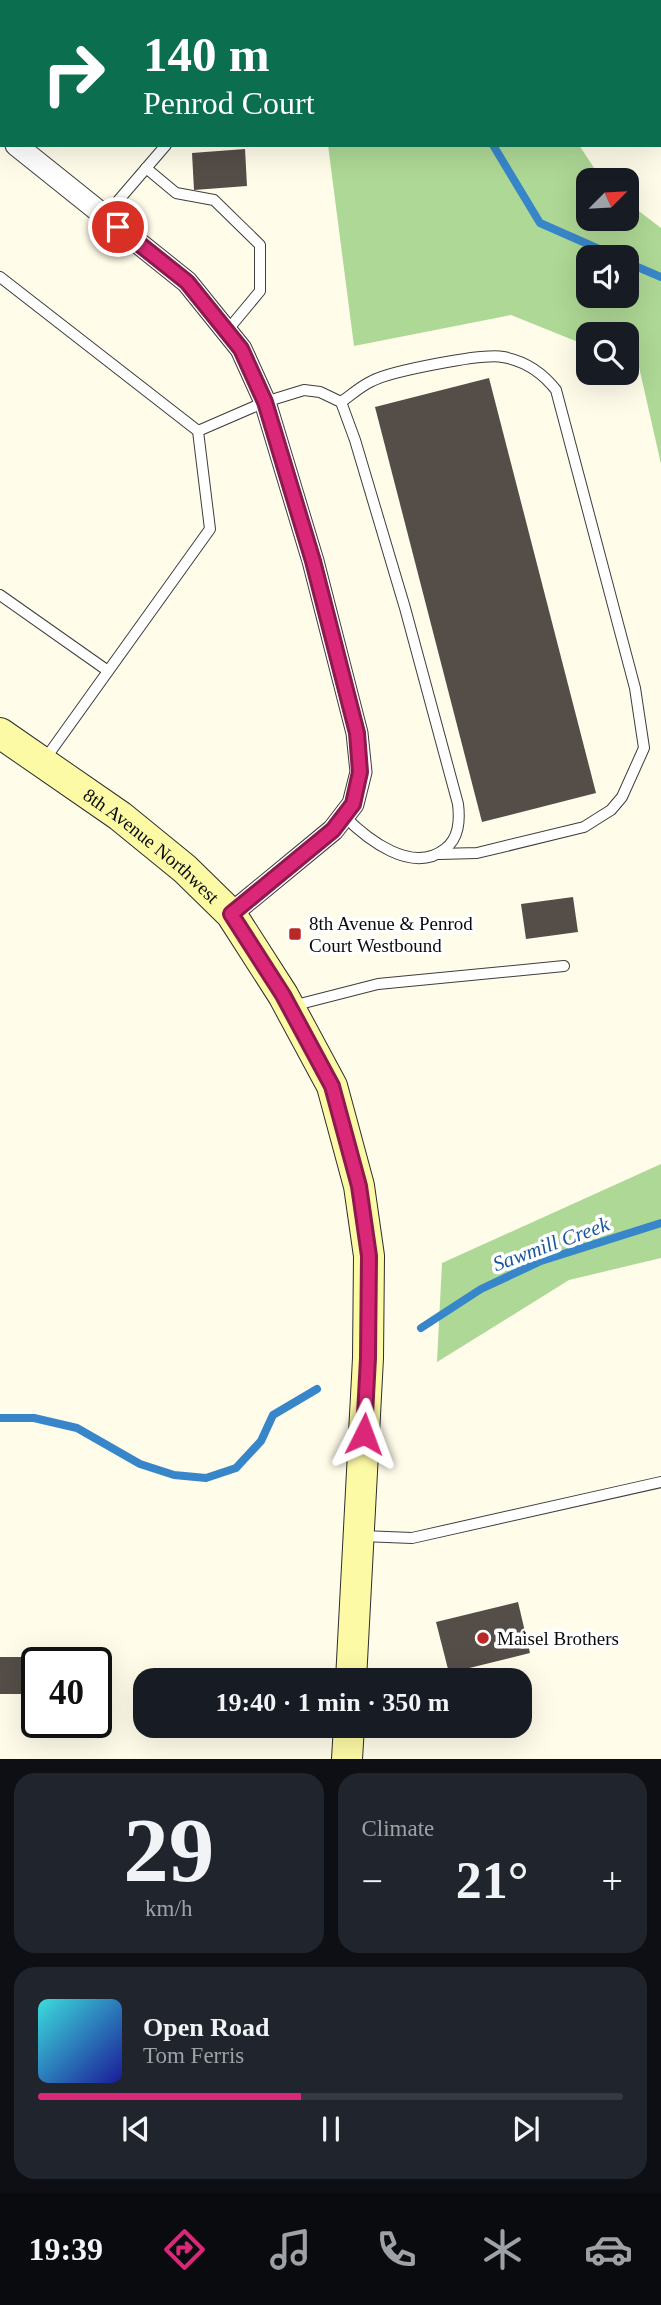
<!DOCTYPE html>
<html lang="en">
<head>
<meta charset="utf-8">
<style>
  body { margin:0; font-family:Georgia,serif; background:#20242c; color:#f1f3f6; height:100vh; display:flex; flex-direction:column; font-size:26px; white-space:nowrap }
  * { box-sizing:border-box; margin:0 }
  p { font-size:23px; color:#9ea1a6 }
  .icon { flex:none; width:38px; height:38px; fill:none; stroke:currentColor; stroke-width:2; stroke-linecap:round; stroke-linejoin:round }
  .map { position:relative; height:1759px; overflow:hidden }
  .details { display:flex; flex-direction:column; gap:14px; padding:14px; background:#0d0f14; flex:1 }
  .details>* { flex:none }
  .banner { position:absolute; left:0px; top:0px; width:662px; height:147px; box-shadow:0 7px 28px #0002; background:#0b6e4f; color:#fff; overflow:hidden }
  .needle { width:46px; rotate:66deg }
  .controls { position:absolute; left:576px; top:168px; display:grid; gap:14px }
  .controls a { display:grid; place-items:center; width:63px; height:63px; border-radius:14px; background:#171b24; box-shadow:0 7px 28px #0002; font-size:35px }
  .speed { position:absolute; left:21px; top:1647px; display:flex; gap:14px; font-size:35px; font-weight:700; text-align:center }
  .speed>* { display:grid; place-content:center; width:91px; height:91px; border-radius:50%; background:#171b24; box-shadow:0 7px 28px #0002; line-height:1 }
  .speed .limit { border:4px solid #111; border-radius:10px; background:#fff; color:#111 }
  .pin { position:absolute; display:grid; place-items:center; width:60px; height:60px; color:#fff; margin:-30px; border:4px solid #fff; border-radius:50%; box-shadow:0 2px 7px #0007 }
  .me { position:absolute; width:77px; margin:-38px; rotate:3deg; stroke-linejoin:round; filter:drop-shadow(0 0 5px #0008) }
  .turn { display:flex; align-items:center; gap:24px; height:147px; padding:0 28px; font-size:32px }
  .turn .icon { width:91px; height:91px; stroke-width:2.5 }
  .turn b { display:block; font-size:49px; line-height:60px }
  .big { font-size:52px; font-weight:700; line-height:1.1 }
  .details .card { flex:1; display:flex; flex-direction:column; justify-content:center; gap:10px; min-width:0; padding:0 24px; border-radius:21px; background:#20242c }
  .details .dial { align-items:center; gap:0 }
  .dial b { font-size:91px; line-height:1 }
  .song { display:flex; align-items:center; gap:21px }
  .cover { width:84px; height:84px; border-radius:10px; background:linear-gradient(135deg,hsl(180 70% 55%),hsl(240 70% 35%)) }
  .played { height:7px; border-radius:4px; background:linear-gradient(90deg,#db2777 45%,#363941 45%) }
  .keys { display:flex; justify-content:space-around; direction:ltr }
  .heat { display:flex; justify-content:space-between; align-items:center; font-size:38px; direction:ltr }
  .details .tiles { flex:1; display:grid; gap:14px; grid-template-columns:1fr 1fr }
  .card:last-child { grid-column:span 2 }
  .trip { position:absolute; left:133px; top:1668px; width:399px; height:70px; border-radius:21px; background:#171b24; box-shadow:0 7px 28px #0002; font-weight:700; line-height:70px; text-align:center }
  .tab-bar { display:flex; height:112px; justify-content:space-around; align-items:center; background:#090b0e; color:#9ea1a6 }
  .tab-bar .icon { width:49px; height:49px }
  .tab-bar .selected { color:#db2777 }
  .tab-bar b { font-size:32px; color:#f1f3f6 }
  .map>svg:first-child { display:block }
  .forest { fill:#aed895; fill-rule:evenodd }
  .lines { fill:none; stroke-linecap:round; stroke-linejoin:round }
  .stream { stroke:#3886ca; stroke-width:8 }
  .building { fill:#544d48 }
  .lane-casing { stroke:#3e3e3e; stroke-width:12 }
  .street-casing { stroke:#3e3e3e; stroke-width:23 }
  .secondary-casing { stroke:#2d2d2d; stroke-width:32 }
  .lane { stroke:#fff; stroke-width:10 }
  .street { stroke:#fff; stroke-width:21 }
  .secondary { stroke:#fdfaa6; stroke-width:30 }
  .route-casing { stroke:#8e194d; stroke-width:18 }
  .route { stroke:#db2777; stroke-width:12 }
  .poi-dot { fill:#b82927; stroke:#fff; stroke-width:2.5 }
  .labels { text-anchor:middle; stroke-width:7; stroke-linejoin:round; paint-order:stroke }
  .street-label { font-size:19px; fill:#0b0b0b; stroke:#fff }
  .poi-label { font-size:19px; fill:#0b0b0b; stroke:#fff; text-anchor:start }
  .water-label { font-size:21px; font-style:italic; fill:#18589a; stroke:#fff }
</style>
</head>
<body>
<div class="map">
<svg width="661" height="1759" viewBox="0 0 661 1759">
  <rect width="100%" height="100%" fill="#fffcea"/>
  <!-- forest -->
  <g class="forest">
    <path d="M328,145H579L602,180H588V219H626L627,202L661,228V464L639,367L627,362L626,334H588V346L511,315L354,346ZM588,257H626V296H588Z"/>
    <path d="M661,1164V1258L569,1280L437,1362L442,1263Z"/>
  </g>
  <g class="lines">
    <!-- stream -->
    <g class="stream">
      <path d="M390,0L391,2"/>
      <path d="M493,145L540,223L617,257"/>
      <path d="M626,262L661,277"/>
      <path d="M421,1328L481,1289L541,1261L661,1223"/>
      <path d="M0,1418H34L77,1428L140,1464L174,1475L206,1478L236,1468L261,1441L273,1415L317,1389"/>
    </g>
  </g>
  <!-- building -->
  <g class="building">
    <path d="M245,149L247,186L194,190L192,153Z"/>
    <path d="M489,378L596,793L482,822L375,407Z"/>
    <path d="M573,897L578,932L526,939L521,904Z"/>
    <path d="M518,1602L530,1653L449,1673L436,1622Z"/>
    <rect x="0" y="1657" width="24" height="37"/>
  </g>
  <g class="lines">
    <defs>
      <g id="lane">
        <path d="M215,0V2"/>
        <path d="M0,31L2,29"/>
        <path d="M146,168L176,193L214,200L260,245V291L226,332"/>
        <path d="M105,216L166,145"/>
        <path d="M0,277L198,431L265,402L304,390L320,392L341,402L355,440L405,608L458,804C460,821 459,838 445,849C412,875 367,839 344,816"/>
        <path d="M341,402C351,395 361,386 372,381C391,371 483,353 503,357C525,361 542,372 556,390L635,688L644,748L622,797L611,810L584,827L477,853L439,854"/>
        <path d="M0,595L108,671"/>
        <path d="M43,762L210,529L198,431"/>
        <path d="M292,1006L378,984L564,966"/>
        <path d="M362,1536L412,1538L661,1482"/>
      </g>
      <g id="street">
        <path d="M0,132L2,134"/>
        <path d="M16,145L187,282L241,349L265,402L313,561L357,733L361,772L353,804L333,830L231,914"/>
      </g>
      <g id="secondary">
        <path id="s1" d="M0,733L120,816L185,869L231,914L283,995L332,1086L359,1186L369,1256L368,1358L351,1680"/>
        <path d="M347,1759L349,1726"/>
      </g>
    </defs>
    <!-- lane casing -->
    <use href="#lane" class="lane-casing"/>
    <!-- street casing -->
    <use href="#street" class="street-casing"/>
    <!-- secondary casing -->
    <use href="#secondary" class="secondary-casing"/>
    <!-- lane -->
    <use href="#lane" class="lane"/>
    <!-- street -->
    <use href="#street" class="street"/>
    <!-- secondary -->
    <use href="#secondary" class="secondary"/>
  </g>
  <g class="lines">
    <defs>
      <path id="route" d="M118,227L187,282L241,349L265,402L313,561L357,733L360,772L353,804L333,830L231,914L283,995L332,1086L359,1186L369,1256L368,1358L364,1434"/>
    </defs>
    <!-- route casing -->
    <use href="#route" class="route-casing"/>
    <!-- route -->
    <use href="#route" class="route"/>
  </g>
  <!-- markers -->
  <g class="poi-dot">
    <rect x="288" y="927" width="14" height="14" rx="3.5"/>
    <circle cx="483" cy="1638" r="7"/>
  </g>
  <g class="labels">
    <!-- street labels -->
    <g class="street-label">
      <text dy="7" stroke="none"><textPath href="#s1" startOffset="189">8th Avenue Northwest</textPath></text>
    </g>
    <!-- poi labels -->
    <g class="poi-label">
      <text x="309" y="930">8th Avenue &amp; Penrod<tspan x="309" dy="22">Court Westbound</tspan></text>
      <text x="497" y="1645">Maisel Brothers</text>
    </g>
    <!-- water labels -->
    <g class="water-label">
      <text transform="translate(551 1244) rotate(-20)" y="7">Sawmill Creek</text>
    </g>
  </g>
</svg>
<div class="controls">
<a><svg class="needle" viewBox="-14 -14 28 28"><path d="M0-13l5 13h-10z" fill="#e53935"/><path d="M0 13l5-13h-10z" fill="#9ea1a6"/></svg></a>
<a><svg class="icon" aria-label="sound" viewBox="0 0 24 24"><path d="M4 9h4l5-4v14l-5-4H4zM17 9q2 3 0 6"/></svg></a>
<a><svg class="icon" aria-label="search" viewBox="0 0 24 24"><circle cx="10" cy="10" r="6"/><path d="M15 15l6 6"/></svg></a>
</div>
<div class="speed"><div class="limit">40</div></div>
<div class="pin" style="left:118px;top:227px;background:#d93025"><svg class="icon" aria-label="arrive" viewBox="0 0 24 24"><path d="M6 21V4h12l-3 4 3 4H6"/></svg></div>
<svg class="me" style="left:364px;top:1434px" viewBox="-20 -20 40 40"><path d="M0-17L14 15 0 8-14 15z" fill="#db2777" stroke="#fff" stroke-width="4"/></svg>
<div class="trip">19:40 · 1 min · 350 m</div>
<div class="banner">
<div class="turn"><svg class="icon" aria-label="right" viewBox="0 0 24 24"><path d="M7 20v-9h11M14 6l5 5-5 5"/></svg><div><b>140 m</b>Penrod Court</div></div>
</div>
</div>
<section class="details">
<div class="tiles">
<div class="card dial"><b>29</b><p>km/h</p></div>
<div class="card"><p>Climate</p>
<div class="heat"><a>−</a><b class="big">21°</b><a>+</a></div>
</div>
<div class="card">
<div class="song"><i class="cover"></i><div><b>Open Road</b><p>Tom Ferris</p></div></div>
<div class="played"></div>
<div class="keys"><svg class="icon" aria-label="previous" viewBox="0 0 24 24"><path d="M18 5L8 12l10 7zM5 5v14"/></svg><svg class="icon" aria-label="pause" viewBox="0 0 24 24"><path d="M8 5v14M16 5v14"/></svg><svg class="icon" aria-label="next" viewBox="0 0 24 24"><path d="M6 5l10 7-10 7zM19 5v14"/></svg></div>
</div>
</div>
</section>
<nav class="tab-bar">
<b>19:39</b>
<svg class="icon selected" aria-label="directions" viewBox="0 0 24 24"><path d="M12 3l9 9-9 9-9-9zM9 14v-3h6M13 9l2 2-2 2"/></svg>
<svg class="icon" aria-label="music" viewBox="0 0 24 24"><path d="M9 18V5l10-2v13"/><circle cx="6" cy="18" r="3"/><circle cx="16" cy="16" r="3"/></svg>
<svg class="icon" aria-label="phone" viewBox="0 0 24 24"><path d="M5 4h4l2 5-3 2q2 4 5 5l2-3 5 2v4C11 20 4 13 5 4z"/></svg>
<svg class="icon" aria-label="climate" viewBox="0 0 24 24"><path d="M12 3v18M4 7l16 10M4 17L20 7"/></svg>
<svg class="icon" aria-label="car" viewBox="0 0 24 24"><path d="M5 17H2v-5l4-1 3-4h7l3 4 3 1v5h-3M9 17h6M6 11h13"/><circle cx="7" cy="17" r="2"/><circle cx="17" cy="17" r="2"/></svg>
</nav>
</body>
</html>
